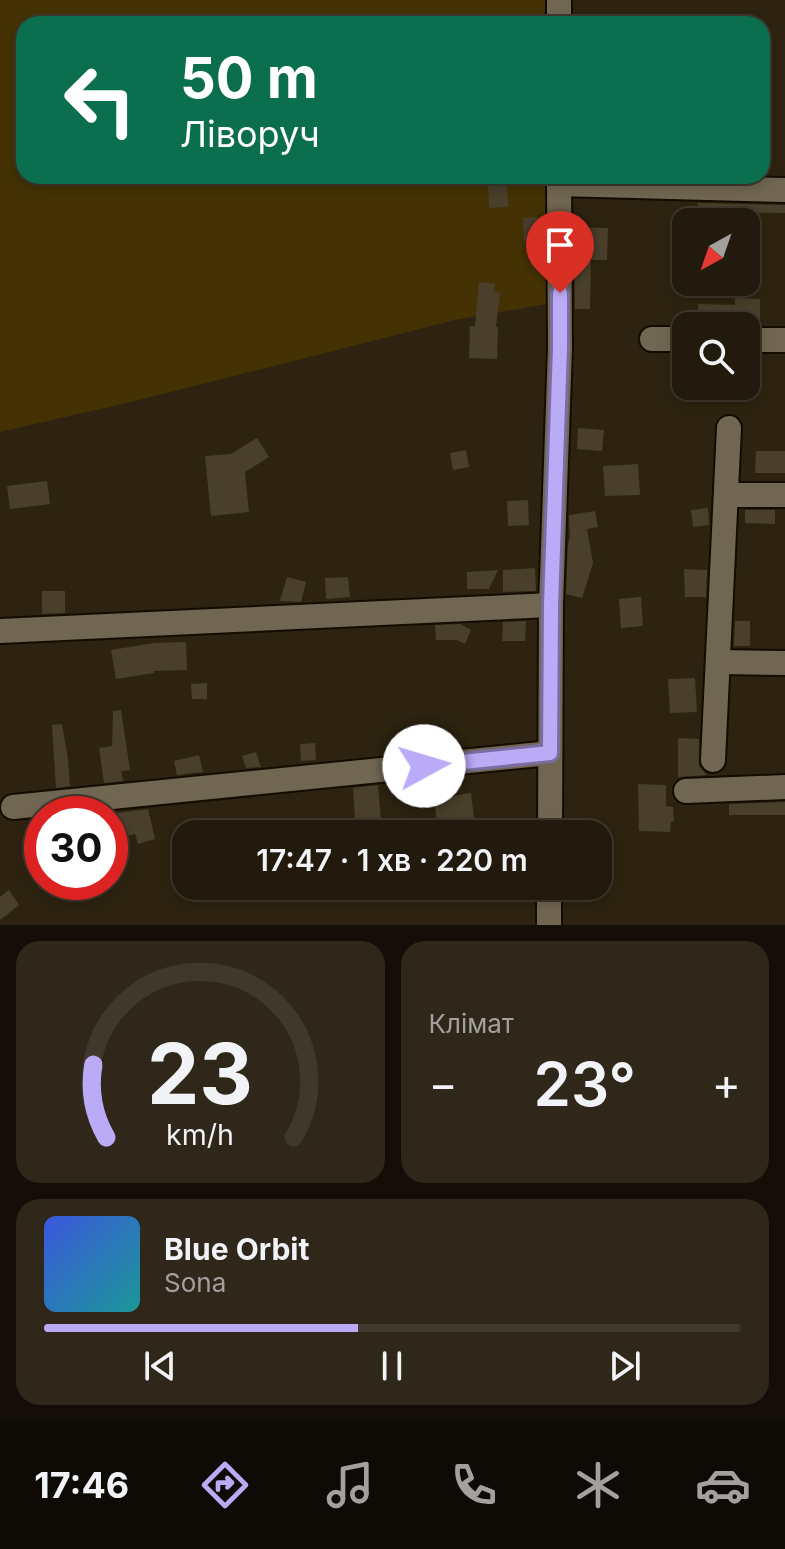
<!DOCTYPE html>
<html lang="uk">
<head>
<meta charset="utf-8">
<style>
  body { margin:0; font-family:Inter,sans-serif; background:#2e271a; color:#f1f3f6; height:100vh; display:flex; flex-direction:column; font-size:30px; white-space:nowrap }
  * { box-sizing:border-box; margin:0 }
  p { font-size:26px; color:#a2a19d }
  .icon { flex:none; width:44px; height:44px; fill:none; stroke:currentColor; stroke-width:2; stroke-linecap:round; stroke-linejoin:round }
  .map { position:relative; height:925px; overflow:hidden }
  .details { display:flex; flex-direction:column; gap:16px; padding:16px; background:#130e07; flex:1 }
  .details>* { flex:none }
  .guide { position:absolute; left:16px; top:16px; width:754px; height:168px; border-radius:24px; box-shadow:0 4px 12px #0003,0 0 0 2px #3f382d; background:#0b6e4f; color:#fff; overflow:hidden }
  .needle { width:52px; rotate:220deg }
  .controls { position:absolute; left:672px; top:208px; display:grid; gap:16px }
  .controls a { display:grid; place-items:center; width:88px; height:88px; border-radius:16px; background:#221a0c; box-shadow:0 4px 12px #0003,0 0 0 2px #3f382d; font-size:40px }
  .speed { position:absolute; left:24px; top:796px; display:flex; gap:16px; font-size:40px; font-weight:700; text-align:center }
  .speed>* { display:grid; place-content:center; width:104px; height:104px; border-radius:50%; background:#221a0c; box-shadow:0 4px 12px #0003,0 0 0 2px #3f382d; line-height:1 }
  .speed .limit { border:12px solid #d22; background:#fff; color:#111 }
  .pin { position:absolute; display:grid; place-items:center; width:68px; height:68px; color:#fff; margin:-82px -34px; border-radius:50% 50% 50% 0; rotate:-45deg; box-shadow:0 0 8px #0007 }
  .pin .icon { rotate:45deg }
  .me { position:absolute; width:88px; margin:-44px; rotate:84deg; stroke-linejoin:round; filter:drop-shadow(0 0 6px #0008) }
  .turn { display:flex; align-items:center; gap:28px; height:168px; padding:0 32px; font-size:36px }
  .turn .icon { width:104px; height:104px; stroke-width:2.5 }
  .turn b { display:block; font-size:56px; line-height:68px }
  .big { font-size:60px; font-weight:600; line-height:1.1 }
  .details .tile { flex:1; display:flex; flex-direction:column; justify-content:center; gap:12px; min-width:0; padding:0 28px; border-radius:24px; background:#2e271a }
  .details .dial { align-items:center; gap:0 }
  .dial svg { height:208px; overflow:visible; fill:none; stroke:#3f382d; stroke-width:7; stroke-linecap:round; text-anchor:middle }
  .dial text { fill:#f1f3f6; stroke:none }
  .song { display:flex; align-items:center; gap:24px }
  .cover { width:96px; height:96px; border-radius:12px; background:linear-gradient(135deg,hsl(230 70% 55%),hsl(180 70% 35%)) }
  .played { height:8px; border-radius:4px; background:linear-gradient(90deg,#bbaaf6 45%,#3f382d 45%) }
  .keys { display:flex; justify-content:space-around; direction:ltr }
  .heat { display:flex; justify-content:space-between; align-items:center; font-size:44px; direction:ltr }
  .details .tiles { flex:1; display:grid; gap:16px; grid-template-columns:1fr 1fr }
  .tile:last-child { grid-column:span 2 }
  .trip { position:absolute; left:172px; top:820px; width:440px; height:80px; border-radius:24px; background:#221a0c; box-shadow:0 4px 12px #0003,0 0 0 2px #3f382d; font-weight:600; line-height:80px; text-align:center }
  .menu { display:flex; height:128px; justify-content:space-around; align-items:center; background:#0e0a05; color:#a2a19d }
  .menu .icon { width:56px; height:56px }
  .menu .selected { color:#bbaaf6 }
  .menu b { font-size:36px; color:#f1f3f6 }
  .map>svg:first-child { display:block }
  .green { fill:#443205 }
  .building { fill:#493f2b }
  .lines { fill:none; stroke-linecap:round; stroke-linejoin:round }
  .minor-casing { stroke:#150c00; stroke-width:28 }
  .minor { stroke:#716651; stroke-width:24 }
  .route-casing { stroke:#7a6ea0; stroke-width:20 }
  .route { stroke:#bbaaf6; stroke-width:14 }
</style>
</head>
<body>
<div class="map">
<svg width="785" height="925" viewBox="0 0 785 925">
  <rect width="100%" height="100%" fill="#2d2310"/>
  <!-- green -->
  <path class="green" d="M0,0H554L553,24H24V176H554L557,302L455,320L135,401L0,432Z"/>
  <!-- building -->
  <g class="building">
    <path d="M507,184L508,207L489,208L488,185Z"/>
    <path d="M698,203L785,205V213L717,212V214L698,213Z"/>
    <path d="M538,217L539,242L524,243L523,218Z"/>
    <path d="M574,227L608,228L607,260H591L590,309H575Z"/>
    <path d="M479,282L495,284L494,292L500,293L496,327H498L497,359L469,358L470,326H475Z"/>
    <path d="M735,298L760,299V325L698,324V304L735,305Z"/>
    <path d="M578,428L604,430L602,451L577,449Z"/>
    <path d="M257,438L269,457L245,472L249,512L211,516L205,456L231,454Z"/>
    <path d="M466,450L469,467L453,470L450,453Z"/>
    <path d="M756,451H785V473H755Z"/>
    <path d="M638,464L640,495L605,496L603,466Z"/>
    <path d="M47,481L50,504L10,509L7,486Z"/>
    <path d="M528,500L529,525L508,526L507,501Z"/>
    <path d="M708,508L709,525L693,527L691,510Z"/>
    <path d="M745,510H775V524L745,523Z"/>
    <path d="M595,511L598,527L587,529L593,563L582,598L566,594L568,544L570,537L569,515Z"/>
    <path d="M535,568L536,591L503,592V570Z"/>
    <path d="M684,569L707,570L706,597H685Z"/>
    <path d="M498,570L489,589H467V572Z"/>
    <path d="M287,577L306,582L301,602L280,601Z"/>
    <path d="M348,577L350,597L326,599L325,578Z"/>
    <path d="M42,591H65V613L42,614Z"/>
    <path d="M641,597L643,626L621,628L619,599Z"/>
    <path d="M526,621L525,641H502L503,622Z"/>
    <path d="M735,621H750V646H734Z"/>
    <path d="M460,624L471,630L465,644L457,640H436L435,625Z"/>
    <path d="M186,642L187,670L154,671V673L116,679L111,650L154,643Z"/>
    <path d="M695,678L697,712L670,713L668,679Z"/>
    <path d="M207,683V699H192L191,684Z"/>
    <path d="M121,710L130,770L121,771L123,781L104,783L99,748L112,746L113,711Z"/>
    <path d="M62,724L68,759L70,786L56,788L52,725Z"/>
    <path d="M426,736H440V749L425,750Z"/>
    <path d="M678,738L699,739V766L707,775L678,777Z"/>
    <path d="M315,743L316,760L301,761L300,744Z"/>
    <path d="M256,752L261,767L246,768L242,756Z"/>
    <path d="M199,755L203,772L177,775L174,761Z"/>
    <path d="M638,784L666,785V806L673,807L674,821L671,822L670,832L639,831Z"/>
    <path d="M378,785L382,834H356L353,788Z"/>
    <path d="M471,793L475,825L438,830L434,799Z"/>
    <path d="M785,802V815H729V804Z"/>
    <path d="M148,809L155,839L138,844L135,834L116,839L111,814Z"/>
    <path d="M9,890L19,905L0,920V897Z"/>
  </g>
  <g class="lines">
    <defs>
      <g id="minor">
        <path d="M559,0V24"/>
        <path d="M559,184L785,190"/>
        <path d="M652,339H686"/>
        <path d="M746,340H785"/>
        <path d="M726,495H785"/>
        <path d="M0,631L551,605"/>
        <path d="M718,662L785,663"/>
        <path d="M713,760L729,428"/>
        <path d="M686,791L785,787"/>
        <path d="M13,807L550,753"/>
        <path d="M550,834L551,605L560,348L559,176"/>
        <path d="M549,925V886"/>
      </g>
    </defs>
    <!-- minor casing -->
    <use href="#minor" class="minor-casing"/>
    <!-- minor -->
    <use href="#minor" class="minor"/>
  </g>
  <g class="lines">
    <defs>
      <path id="route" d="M424,766L550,753L551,605L560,348V293"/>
    </defs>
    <!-- route casing -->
    <use href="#route" class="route-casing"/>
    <!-- route -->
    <use href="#route" class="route"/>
  </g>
</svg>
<div class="controls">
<a><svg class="needle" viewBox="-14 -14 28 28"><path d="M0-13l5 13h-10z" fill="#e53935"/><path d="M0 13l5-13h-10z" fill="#a2a19d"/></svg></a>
<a><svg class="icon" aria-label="search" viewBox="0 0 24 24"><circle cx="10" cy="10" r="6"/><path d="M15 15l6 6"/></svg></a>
</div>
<div class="speed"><div class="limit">30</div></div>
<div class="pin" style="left:560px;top:293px;background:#d93025"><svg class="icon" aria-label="arrive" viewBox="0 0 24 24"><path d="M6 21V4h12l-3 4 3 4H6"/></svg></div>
<svg class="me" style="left:424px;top:766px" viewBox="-20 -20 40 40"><circle r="19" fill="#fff"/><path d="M0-13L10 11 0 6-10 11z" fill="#bbaaf6"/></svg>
<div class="trip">17:47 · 1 хв · 220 m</div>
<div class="guide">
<div class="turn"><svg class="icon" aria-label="left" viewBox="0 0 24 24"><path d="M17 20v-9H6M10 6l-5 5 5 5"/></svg><div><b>50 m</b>Ліворуч</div></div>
</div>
</div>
<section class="details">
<div class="tiles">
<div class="tile dial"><svg viewBox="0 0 100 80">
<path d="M14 69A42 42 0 1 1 86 69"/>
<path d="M14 69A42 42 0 0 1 9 41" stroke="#bbaaf6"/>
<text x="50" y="56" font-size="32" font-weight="700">23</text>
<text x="50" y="72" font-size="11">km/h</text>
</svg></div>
<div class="tile"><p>Клімат</p>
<div class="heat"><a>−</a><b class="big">23°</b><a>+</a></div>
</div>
<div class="tile">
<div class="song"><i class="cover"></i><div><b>Blue Orbit</b><p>Sona</p></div></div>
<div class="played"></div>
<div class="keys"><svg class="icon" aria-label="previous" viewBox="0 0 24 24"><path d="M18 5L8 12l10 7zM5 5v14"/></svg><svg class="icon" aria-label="pause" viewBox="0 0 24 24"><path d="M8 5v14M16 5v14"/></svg><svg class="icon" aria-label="next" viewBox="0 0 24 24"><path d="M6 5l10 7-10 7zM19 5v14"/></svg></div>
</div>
</div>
</section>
<nav class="menu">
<b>17:46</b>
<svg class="icon selected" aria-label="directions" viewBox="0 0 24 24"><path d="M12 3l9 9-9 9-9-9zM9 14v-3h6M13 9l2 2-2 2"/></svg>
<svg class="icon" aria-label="music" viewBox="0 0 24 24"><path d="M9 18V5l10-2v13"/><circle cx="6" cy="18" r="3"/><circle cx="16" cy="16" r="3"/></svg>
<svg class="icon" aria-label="phone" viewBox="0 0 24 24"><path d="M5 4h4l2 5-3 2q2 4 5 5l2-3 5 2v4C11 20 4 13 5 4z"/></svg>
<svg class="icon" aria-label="climate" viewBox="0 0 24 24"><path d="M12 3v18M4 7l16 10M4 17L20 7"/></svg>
<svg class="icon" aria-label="car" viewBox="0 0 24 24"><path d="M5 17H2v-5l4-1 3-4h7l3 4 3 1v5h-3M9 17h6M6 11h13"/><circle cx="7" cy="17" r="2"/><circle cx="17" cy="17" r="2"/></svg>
</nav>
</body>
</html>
